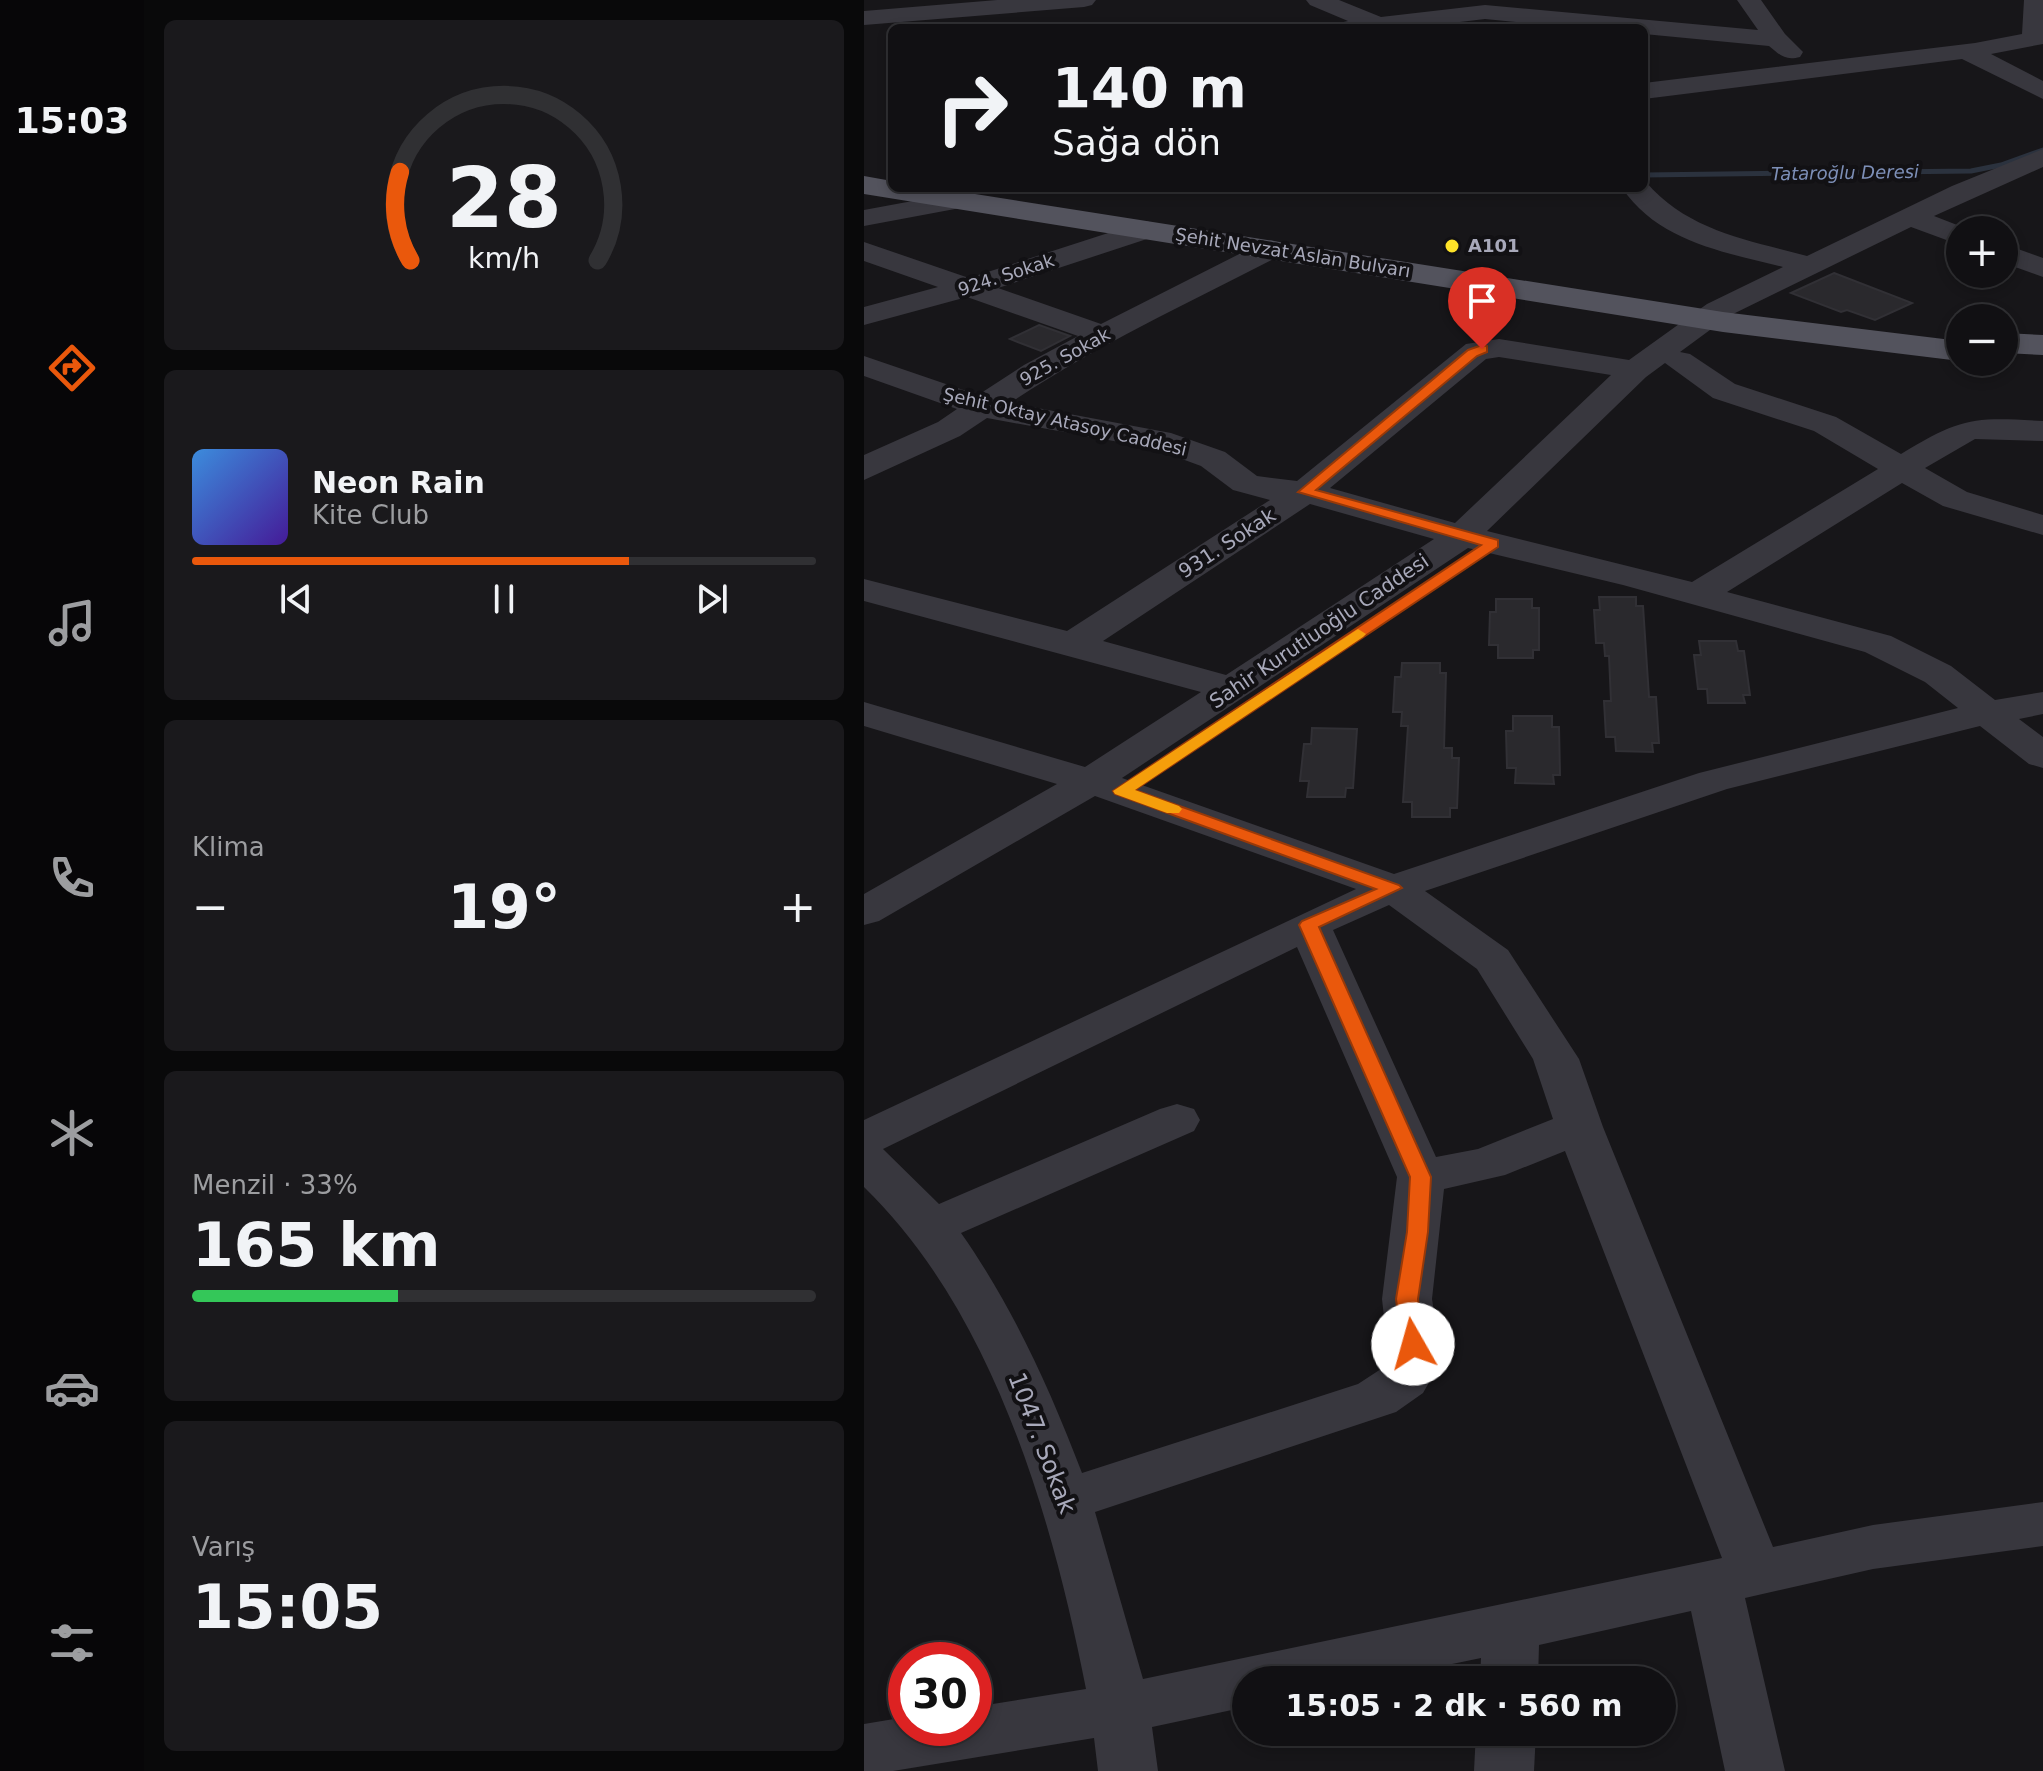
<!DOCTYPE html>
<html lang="tr">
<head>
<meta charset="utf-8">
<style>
  body { margin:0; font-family:"DejaVu Sans",sans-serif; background:#1a191c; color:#f1f3f6; height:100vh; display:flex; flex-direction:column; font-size:30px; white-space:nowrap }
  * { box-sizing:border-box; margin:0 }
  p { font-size:26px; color:#9c9da0 }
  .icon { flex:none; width:44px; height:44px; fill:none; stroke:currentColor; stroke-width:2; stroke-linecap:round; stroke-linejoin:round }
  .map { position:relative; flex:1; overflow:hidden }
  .side { display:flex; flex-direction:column; gap:20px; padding:20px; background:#09090a; width:720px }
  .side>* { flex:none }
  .hud { position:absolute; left:24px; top:24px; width:760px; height:168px; border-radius:12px; box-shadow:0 4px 12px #0003,0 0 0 2px #303033; background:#111013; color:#f1f3f6; overflow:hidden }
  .buttons { position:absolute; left:1082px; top:216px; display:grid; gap:16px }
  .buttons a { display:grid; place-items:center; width:72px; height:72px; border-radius:50%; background:#111013; box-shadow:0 4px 12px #0003,0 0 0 2px #303033; font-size:40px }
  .speed { position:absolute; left:24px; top:1642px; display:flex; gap:16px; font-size:40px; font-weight:700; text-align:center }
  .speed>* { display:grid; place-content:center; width:104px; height:104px; border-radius:50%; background:#111013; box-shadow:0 4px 12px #0003,0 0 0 2px #303033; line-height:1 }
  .speed .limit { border:12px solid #d22; background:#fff; color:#111 }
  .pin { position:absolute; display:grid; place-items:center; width:68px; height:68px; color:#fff; margin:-82px -34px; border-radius:50% 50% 50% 0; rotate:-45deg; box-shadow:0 0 8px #0007 }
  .pin .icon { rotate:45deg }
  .me { position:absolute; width:88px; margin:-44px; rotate:353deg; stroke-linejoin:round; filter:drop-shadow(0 0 6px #0008) }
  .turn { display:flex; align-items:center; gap:28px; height:168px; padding:0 32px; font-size:36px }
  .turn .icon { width:104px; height:104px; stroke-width:2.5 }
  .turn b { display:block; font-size:56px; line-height:68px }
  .big { font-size:60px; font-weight:800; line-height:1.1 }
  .side .widget { flex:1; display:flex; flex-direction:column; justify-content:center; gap:12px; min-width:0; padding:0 28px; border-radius:12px; background:#1a191c }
  .side .dial { align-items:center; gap:0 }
  .dial svg { height:208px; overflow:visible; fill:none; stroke:#303033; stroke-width:7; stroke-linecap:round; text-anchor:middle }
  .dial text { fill:#f1f3f6; stroke:none }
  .song { display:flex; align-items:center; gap:24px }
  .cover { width:96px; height:96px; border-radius:12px; background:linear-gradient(135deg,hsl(210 70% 55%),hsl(260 70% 35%)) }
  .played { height:8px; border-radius:4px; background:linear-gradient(90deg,#ea580c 70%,#303033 70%) }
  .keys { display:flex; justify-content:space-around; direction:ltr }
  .heat { display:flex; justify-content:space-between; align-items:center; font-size:44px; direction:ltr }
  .charge { height:12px; border-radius:6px; background:linear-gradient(90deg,#34c759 33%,#303033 0) }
  .trip { position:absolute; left:368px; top:1666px; width:444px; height:80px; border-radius:40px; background:#111013; box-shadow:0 4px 12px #0003,0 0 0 2px #303033; font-weight:800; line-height:80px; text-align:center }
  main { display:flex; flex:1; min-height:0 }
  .tab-bar { display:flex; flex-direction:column; width:144px; justify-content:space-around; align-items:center; background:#070608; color:#9c9da0 }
  .tab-bar .icon { width:56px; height:56px }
  .tab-bar .on { color:#ea580c }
  .tab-bar b { font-size:36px; color:#f1f3f6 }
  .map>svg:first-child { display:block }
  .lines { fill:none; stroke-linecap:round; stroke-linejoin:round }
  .stream { stroke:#2b323e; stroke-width:5 }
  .building { fill:#2a292d; stroke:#313035; stroke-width:2 }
  .minor { fill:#38373e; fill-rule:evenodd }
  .major { fill:#53535d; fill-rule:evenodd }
  .route { fill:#ea580c; stroke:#983908; stroke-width:2 }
  .slow { fill:#f59e0b }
  .poi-dot { fill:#fee329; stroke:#121114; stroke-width:3 }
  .labels { text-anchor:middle; stroke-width:8; stroke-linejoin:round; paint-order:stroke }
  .far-water-label { font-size:18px; font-style:italic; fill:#7d8fb7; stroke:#121114 }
  .far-poi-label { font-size:18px; font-weight:bold; fill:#a8a9ba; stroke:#121114; text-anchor:start }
  .far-street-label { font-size:18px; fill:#a8a9ba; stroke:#121114 }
  .street-label { font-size:20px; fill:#a8a9ba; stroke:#121114 }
  .near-street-label { font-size:24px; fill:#a8a9ba; stroke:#121114 }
</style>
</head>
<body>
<main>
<nav class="tab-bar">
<b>15:03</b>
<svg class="icon on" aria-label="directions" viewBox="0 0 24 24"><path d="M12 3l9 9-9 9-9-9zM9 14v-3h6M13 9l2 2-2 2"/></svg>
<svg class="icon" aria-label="music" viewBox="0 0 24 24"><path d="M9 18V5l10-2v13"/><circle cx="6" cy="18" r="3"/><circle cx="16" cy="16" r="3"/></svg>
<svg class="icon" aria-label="phone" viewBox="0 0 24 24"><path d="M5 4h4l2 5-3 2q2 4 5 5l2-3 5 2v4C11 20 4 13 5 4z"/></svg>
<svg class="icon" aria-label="climate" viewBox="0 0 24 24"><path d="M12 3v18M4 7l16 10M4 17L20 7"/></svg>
<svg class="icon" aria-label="car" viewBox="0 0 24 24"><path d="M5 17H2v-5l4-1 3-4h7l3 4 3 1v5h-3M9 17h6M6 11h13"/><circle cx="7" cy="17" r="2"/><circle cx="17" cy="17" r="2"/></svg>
<svg class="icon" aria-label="filters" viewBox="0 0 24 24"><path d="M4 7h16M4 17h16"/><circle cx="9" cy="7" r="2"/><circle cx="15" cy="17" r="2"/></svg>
</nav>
<section class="side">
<div class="widget dial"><svg viewBox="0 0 100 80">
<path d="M14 69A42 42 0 1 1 86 69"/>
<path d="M14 69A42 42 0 0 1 10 35" stroke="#ea580c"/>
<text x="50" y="56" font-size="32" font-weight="700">28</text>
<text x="50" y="72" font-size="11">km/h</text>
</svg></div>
<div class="widget">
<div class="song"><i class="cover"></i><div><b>Neon Rain</b><p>Kite Club</p></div></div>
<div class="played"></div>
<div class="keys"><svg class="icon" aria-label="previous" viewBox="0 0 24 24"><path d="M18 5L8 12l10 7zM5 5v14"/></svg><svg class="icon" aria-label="pause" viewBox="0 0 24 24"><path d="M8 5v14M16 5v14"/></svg><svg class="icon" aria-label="next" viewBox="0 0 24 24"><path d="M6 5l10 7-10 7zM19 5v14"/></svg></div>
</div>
<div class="widget"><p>Klima</p>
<div class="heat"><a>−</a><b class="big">19°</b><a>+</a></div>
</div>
<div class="widget"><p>Menzil · 33%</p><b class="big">165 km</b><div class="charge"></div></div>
<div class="widget"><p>Varış</p><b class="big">15:05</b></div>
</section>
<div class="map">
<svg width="1179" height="1771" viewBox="0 0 1179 1771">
  <rect width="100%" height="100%" fill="#171619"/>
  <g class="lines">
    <!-- stream -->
    <path class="stream" d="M780,175L1107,171L1137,165L1179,150"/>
  </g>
  <!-- building -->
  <g class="building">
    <path d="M970,273L1048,303L1011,320L983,310L977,312L927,293Z"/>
    <path d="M175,325L206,336L177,351L146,339Z"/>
    <path d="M735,597H772V606H779L785,697H792L795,743H788L789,752L752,751L751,737H742L740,701H747L745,656H741L740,643H732L730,610H736Z"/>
    <path d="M632,599H668V608H675V650H669V658H634V645H625L626,612H632Z"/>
    <path d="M835,641H872L874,651H880L886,695H879L881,703H844L843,689H834L830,655H837Z"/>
    <path d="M538,663H576V673H582L580,748H588V758H595L593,808H586V817H548V802H539L544,726H537L538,712H529L531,677H537Z"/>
    <path d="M649,716H688V727H695L696,775H689L690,784L651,783L652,768H643L642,731H649Z"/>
    <path d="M448,728L493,729L489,788H482L481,797H443L445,781H436L440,744H447Z"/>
  </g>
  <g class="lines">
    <!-- minor -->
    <g class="minor">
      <path d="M133,0H232L228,5L220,7L0,25V11Z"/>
      <path d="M442,0H475L517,17L621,5L894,30L873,0H897L921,34L939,52L936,57C921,61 916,55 905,46L780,34V28H716L621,19L546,28H472L475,23L484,21L446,5Z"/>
      <path d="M1160,0H1179V44L1127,54L1179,81V99L1098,59L780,99V83L1111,43L1158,34Z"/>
      <path d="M1179,149V167L1070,216L1106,230H1096V245L1047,227L865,316L816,352L826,354L871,384L972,417L1037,454C1098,417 1109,417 1179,421V441L1111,439L1061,468L1103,492L1179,515V535L1079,506L1038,483L863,592L1027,636L1087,666L1131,700L1179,692V714L1155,719L1179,737V768L1165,764L1116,726L863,789L561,891L644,950L715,1059L739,1127L909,1547L1009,1525L1179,1502V1546L1009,1569L881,1598L921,1771H861L827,1611L675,1645L674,1680H616L617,1658L511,1680H382V1707L288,1727L294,1771H234L230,1738L29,1771H0V1724L42,1717V1728H110V1707L222,1689C188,1516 129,1312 0,1187V1120L492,889L231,796L15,921L0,925V894L193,784L0,726V702L221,767L337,692L0,601V579L203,631L406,500L369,490L337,466L288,448L123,418L96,436L0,480V455L74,422L93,409L0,376V356L114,395L160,365L214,336L103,297L0,325V307L74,287L0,261V242L105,278L272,224L282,221L292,224L296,230L292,236L134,288L237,324L397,243L407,240L417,243L421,249L417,255C326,302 231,346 146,403L307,433L361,452L393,476L433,481L602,344L635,339L765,360L843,304L919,267C860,252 795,242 758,188H780L782,182C824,231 884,240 943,256L1088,186ZM635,357L747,375L591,523L466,488L622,359ZM801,363L849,398L950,431L1014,469L828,582L623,531L782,377ZM446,504L570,539L362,675L239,641ZM604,548L759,585L1001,652L1061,682L1094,708L835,773L530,874L258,778ZM525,905L613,969L669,1059L689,1119L614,1149L572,1157L469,930ZM433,947L533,1177L518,1299L523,1344L517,1369L494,1384L218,1473C186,1389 149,1307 97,1233L330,1131L336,1120L330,1109L313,1104L296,1109L75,1204L19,1149ZM701,1151L858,1558L279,1679L231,1512L532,1412L559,1393L567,1379L575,1344L568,1299L580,1189L641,1175Z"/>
      <path d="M97,192L107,194L111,200L107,206L0,226V210Z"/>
      <path d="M1140,244L1179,258V277L1140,263Z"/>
      <path d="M612,1732H672L670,1771H610Z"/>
    </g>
    <!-- major -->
    <g class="major">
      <path d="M0,176L28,181V188H73L859,312L1096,341V361L859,332L0,194Z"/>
      <path d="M1140,333L1179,335V355L1140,353Z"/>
    </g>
  </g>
  <!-- route -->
  <path class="route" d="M618,345L623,346V352L613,356L452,490L634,540V547L271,790L535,885L538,888L455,927L567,1177L564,1232L554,1299L560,1344L557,1350L549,1352L541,1350L538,1344L532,1299L543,1232L546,1177L435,925L438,921L512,889L251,794L249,791L617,545L434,492L604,350Z"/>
  <!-- slow -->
  <path class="slow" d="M494,629L502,634L499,637L271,790L315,806L318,809L315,813H303L251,794L249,791Z"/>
  <!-- markers -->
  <circle class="poi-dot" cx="588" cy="246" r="8"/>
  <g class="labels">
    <!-- far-water labels -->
    <g class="far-water-label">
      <text transform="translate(981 173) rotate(-1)" y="6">Tataroğlu Deresi</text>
    </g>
    <!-- far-poi labels -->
    <g class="far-poi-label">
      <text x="604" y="252">A101</text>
    </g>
    <!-- far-street labels -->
    <g class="far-street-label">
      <text transform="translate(429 253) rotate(9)" y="6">Şehit Nevzat Aslan Bulvarı</text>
      <text transform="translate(142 275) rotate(-18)" y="6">924. Sokak</text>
      <text transform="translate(201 357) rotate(-29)" y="6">925. Sokak</text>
      <text transform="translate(201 422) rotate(13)" y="6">Şehit Oktay Atasoy Caddesi</text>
    </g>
    <!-- street labels -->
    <g class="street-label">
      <text transform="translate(363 543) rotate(-33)" y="7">931. Sokak</text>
      <text transform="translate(455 631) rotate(-34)" y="7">Sahir Kurutluoğlu Caddesi</text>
    </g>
    <!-- near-street labels -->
    <g class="near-street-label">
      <text transform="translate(178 1443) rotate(69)" y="8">1047. Sokak</text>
    </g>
  </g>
</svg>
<div class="buttons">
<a>+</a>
<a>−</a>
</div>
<div class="speed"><div class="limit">30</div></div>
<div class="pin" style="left:618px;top:349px;background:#d93025"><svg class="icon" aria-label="arrive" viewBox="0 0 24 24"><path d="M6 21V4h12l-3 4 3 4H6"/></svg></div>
<svg class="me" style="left:549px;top:1344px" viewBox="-20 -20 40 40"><circle r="19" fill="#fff"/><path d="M0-13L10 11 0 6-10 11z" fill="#ea580c"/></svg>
<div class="trip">15:05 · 2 dk · 560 m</div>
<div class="hud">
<div class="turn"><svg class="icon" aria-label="right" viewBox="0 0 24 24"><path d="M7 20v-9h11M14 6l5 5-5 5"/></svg><div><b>140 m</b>Sağa dön</div></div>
</div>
</div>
</main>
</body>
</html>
